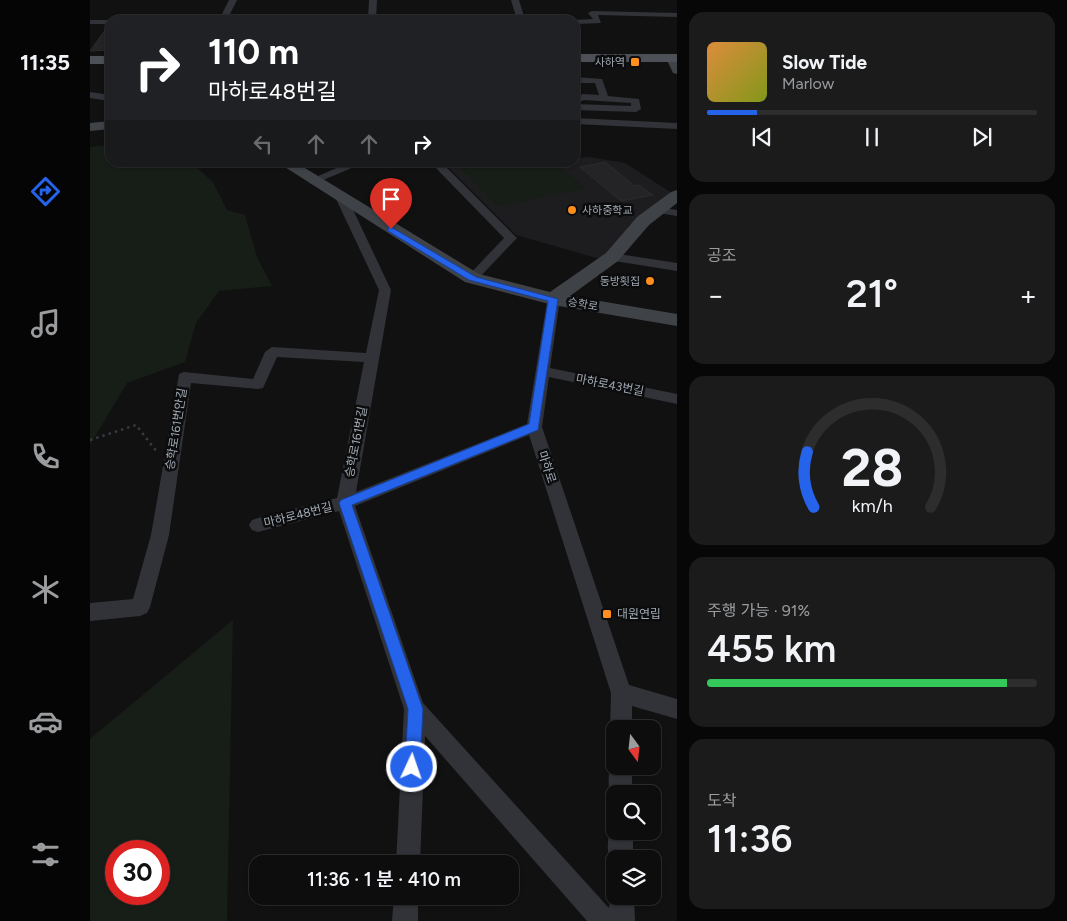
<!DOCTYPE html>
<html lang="ko">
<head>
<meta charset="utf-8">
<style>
  body { margin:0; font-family:Figtree,"Noto Sans KR",sans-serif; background:#1b1b1c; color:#f1f3f6; height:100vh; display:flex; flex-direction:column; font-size:19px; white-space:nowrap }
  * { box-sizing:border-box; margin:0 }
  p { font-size:16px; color:#9a9c9e }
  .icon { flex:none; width:28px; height:28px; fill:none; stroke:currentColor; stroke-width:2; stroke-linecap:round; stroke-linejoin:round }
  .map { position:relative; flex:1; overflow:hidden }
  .drawer { display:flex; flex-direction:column; gap:12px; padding:12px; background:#070708; width:390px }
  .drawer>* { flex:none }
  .top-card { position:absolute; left:15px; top:15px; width:475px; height:152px; border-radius:15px; box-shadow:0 1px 4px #0004,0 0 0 1px #2d2d2e; background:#202124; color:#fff; overflow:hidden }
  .needle { width:32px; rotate:165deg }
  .tools { position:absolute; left:516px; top:720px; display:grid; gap:10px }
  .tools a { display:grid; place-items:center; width:55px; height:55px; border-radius:10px; background:#0d0d0e; box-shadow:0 1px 4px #0004,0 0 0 1px #2d2d2e; font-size:25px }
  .speed { position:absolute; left:15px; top:840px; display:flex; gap:10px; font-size:25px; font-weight:700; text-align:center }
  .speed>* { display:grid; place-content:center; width:65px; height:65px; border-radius:50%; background:#0d0d0e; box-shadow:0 1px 4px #0004,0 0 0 1px #2d2d2e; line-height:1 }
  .speed .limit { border:8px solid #d22; background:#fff; color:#111 }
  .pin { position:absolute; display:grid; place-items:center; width:42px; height:42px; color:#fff; margin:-51px -21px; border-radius:50% 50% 50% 0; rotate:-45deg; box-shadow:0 0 5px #0007 }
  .pin .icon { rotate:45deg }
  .me { position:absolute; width:55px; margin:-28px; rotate:3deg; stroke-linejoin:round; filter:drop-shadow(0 0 4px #0008) }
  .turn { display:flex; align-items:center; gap:18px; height:105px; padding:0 20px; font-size:22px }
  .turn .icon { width:65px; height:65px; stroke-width:2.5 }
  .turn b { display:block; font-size:35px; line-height:42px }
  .lanes { display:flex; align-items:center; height:48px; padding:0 20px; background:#0003; justify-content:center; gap:25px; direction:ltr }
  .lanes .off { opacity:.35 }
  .big { font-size:38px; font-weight:600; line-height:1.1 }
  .drawer .tile { flex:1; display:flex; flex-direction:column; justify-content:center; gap:8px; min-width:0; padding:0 18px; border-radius:15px; background:#1b1b1c }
  .drawer .dial { align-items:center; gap:0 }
  .dial svg { height:130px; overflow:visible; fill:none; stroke:#2d2d2e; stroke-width:7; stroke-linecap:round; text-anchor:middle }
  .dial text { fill:#f1f3f6; stroke:none }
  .song { display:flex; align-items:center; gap:15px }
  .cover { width:60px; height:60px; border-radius:8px; background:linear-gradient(135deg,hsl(30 70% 55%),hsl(70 70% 35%)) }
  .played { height:5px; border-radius:2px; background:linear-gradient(90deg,#2563eb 15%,#2d2d2e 15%) }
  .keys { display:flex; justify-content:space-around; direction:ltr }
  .heat { display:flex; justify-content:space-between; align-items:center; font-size:28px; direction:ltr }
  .charge { height:8px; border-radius:4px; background:linear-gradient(90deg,#34c759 91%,#2d2d2e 0) }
  .trip { position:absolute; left:159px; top:855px; width:270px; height:50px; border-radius:15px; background:#0d0d0e; box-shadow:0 1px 4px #0004,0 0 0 1px #2d2d2e; font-weight:600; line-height:50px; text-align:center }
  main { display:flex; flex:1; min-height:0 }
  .tab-bar { display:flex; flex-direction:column; width:90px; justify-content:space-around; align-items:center; background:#050506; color:#9a9c9e }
  .tab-bar .icon { width:35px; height:35px }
  .tab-bar .active { color:#2563eb }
  .tab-bar b { font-size:22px; color:#f1f3f6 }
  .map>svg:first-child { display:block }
  .built { fill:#1d1d1f }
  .green { fill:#171d17; fill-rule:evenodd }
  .building { fill:#242427; stroke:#2a2b2f }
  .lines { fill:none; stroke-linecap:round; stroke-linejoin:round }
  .path { stroke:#373b3f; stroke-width:2.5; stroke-dasharray:2.5 4; stroke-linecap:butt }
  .street { fill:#313338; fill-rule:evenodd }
  .secondary { fill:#3f4348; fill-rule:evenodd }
  .primary { fill:#4d5157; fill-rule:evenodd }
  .route { fill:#2563eb; stroke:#184099 }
  .poi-dot { fill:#ff8e1c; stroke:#0c0c0d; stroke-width:2 }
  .labels { text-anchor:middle; stroke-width:5; stroke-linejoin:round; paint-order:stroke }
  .far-poi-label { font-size:11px; fill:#a1aab5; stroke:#0c0c0d; text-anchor:end }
  .far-street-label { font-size:11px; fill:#a1aab5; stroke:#0c0c0d }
  .street-label { font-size:12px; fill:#a1aab5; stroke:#0c0c0d }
  .poi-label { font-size:12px; fill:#a1aab5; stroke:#0c0c0d; text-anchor:start }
</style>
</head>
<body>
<main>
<nav class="tab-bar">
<b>11:35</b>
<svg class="icon active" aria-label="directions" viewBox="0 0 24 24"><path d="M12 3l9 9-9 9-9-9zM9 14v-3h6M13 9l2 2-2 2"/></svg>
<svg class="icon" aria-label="music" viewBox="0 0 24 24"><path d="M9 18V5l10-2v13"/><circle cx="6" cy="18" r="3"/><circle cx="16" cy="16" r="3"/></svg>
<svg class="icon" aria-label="phone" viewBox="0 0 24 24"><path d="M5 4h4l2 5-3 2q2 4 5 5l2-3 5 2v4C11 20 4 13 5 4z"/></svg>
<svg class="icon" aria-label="climate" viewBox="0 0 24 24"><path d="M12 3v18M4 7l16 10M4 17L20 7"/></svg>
<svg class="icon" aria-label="car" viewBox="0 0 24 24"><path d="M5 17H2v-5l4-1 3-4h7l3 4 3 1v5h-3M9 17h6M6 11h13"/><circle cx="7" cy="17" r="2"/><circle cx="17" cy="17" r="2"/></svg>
<svg class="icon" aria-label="filters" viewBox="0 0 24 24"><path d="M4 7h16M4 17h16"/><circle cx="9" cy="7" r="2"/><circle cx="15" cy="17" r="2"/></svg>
</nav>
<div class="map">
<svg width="587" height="921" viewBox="0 0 587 921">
  <rect width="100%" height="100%" fill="#111112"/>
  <!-- built -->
  <path class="built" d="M500,157L535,163L585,195L539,225L524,253L510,259L426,235L354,163L485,162V158Z"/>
  <!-- green -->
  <g class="green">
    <path d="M20,145V162L102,163L123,182L137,210L155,215L167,257L182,286L129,291L106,323L95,362L37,383L0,445V147Z"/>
    <path d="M366,163H465L495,188L408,207Z"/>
    <path d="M143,620L137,921H0V739ZM26,851H69V894H26Z"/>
  </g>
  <!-- building -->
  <g class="building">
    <path d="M18,26H20V50L0,51Z"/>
    <path d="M515,162L545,186L549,185L563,195L531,201L490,167Z"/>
  </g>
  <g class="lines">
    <!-- path -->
    <path class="path" d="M0,440L46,425L67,452"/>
    <!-- street -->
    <g class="street">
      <path d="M139,0H147L137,20H129Z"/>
      <path d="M279,0H287L286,20H278Z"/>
      <path d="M421,0H429L435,20H427Z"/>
      <path d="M502,11L587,13V17L508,15L511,23L485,24L484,20L503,19L498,13Z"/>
      <path d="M0,20H21L20,24H0Z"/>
      <path d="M485,77L512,79L518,96L549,99L551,109L546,112L485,110V104L541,106V103L494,100L485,104V97L493,94L509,95L505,83H485Z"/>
      <path d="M0,92L20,95V101L0,98Z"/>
      <path d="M485,118L587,123V129L485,124Z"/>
      <path d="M260,162H276L226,183L222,184L217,181Z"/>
      <path d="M340,162H351L427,238L386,281L382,282L376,278L414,238Z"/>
      <path d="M252,196L258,199L301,290L266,492L437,424L458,296L463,295L470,299L460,368L587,394V404L459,377L452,427L539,685L587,699V719L542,706V729H525V737H523L520,729L521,693L439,435L265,506L333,703L519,908L520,896L523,887L525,886V896H544L545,921H497L335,736L330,864H306L314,709L249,511L168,532L162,530L159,525L162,520L168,518L247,498L274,362L187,357L173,388L168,389L101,383L79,535L60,607L57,613L50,616L0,621V603L43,599L61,535L89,374L94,372L163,379L175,352L182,347L276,353L289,290L246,199Z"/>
      <path d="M567,207L587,210V216L563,212L561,210Z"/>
      <path d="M522,253L587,263V271L518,260L516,257Z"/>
      <path d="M525,757V766H542V794H525V803C516,795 517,766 525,757Z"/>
      <path d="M525,822V831H543V859H525V869C515,861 516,830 525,822Z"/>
      <path d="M304,896H328V921H302Z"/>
    </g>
    <!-- secondary -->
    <g class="secondary">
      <path d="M582,54L587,57V74L583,73L576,58Z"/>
      <path d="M20,121V129L0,131V123Z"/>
      <path d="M187,162H205L389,274L460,292L516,253L547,217L581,192L587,190V203L559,225L528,261L480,296L587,314V326L463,305L375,282Z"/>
    </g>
    <!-- primary -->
    <g class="primary">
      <rect x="485" y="54" width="102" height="8"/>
      <rect x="0" y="56" width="20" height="8"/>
    </g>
  </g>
  <!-- route -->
  <path class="route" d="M301,227L386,277L468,299L448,430L262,505L333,709L330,767L328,772L322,775L317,772L315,767L318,709L249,503L251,500L439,424L458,301L379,280L298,231V227Z"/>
  <!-- markers -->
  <g class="poi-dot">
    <rect x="540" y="57" width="10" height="10" rx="2.5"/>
    <circle cx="482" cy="210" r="5"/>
    <circle cx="560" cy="281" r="5"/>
    <rect x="512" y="609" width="10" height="10" rx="2.5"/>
  </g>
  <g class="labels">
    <!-- far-poi labels -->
    <g class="far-poi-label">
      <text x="535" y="66">사하역</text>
      <text x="492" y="214" text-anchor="start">사하중학교</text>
      <text x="550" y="285">동방횟집</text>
    </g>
    <!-- far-street labels -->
    <g class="far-street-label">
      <text transform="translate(493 304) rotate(10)" y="4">승학로</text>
    </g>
    <!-- street labels -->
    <g class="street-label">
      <text transform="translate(520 385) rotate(11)" y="4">마하로43번길</text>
      <text transform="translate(86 429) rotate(-81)" y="4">승학로161번안길</text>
      <text transform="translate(266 442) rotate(-79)" y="4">승학로161번길</text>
      <text transform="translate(457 467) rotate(72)" y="4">마하로</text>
      <text transform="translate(208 515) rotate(-14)" y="4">마하로48번길</text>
    </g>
    <!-- poi labels -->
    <g class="poi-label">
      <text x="527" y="618">대원연립</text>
    </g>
  </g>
</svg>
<div class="tools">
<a><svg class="needle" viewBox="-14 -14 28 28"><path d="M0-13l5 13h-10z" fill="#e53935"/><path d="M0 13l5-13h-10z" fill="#9a9c9e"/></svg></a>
<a><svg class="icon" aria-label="search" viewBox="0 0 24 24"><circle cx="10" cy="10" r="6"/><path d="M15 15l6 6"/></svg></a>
<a><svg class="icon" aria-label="layers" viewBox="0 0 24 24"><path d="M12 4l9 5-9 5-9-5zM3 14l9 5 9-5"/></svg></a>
</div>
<div class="speed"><div class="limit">30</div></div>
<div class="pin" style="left:301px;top:229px;background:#d93025"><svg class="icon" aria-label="arrive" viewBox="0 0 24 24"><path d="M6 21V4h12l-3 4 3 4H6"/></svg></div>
<svg class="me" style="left:322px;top:767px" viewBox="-20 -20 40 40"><circle r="17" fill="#2563eb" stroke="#fff" stroke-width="3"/><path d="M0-11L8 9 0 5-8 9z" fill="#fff"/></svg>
<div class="trip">11:36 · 1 분 · 410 m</div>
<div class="top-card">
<div class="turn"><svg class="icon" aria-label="right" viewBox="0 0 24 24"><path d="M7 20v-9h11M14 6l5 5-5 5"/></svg><div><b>110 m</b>마하로48번길</div></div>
<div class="lanes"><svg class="icon off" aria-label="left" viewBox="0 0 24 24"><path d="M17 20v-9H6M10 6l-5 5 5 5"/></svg><svg class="icon off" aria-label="ahead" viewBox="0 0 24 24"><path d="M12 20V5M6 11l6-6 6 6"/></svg><svg class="icon off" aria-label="ahead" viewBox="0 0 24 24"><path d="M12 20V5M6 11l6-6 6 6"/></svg><svg class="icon" aria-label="right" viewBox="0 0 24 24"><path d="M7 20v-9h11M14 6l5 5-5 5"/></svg></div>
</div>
</div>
<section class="drawer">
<div class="tile">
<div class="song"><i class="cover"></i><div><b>Slow Tide</b><p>Marlow</p></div></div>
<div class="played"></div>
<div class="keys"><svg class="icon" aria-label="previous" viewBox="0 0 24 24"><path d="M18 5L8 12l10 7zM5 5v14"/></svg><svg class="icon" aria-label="pause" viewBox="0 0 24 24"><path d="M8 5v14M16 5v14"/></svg><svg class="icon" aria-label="next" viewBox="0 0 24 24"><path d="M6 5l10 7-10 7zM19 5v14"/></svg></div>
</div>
<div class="tile"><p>공조</p>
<div class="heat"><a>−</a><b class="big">21°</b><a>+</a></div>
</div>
<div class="tile dial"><svg viewBox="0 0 100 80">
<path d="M14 69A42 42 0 1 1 86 69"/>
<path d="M14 69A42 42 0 0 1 10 35" stroke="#2563eb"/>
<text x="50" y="56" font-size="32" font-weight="700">28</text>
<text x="50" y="72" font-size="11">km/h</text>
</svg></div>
<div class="tile"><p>주행 가능 · 91%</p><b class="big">455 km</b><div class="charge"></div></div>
<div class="tile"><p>도착</p><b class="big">11:36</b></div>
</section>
</main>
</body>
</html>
